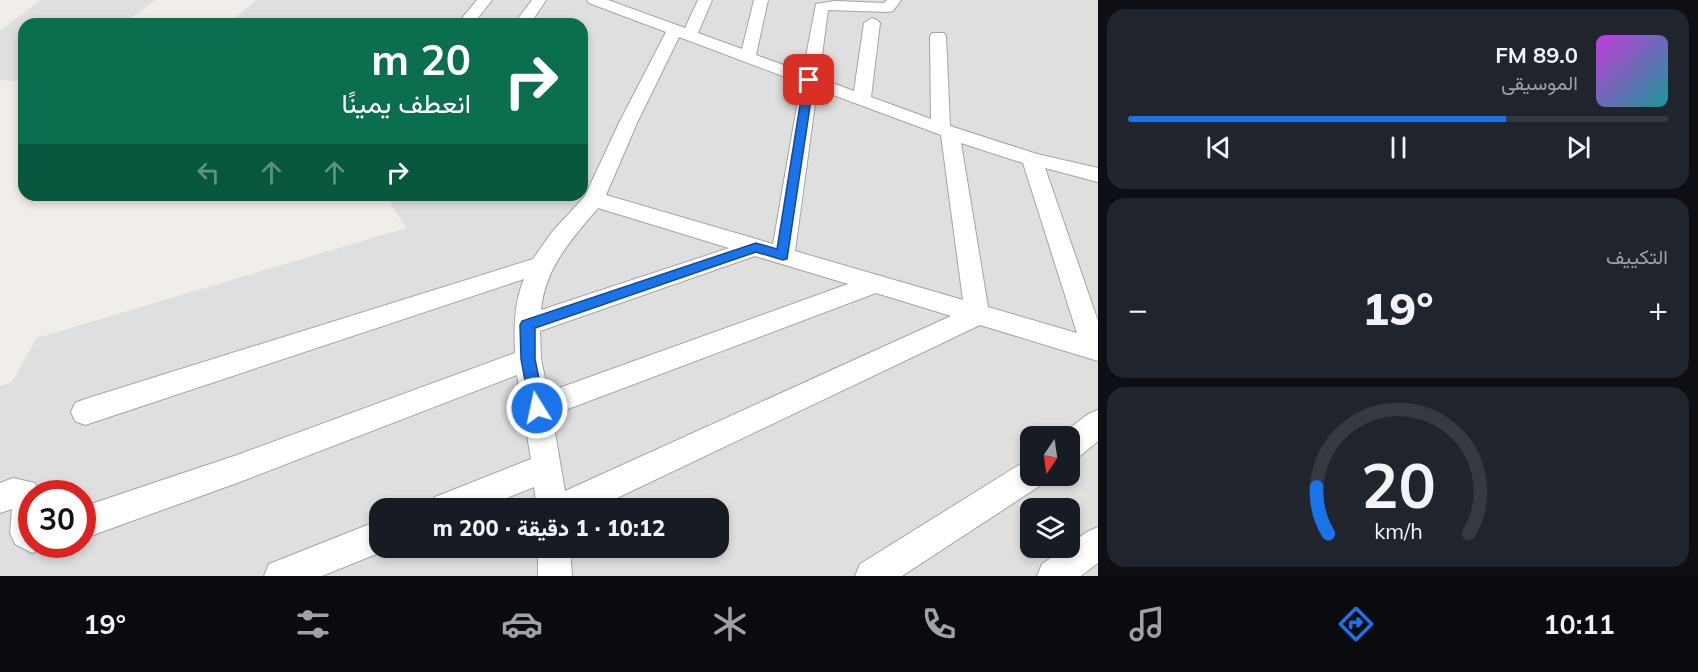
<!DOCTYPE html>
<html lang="ar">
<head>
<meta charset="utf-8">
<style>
  body { margin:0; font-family:Mulish,Vazirmatn,sans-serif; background:#20242c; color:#f1f3f6; direction:rtl; height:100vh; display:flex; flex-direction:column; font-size:22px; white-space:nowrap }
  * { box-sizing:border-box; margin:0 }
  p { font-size:20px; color:#9ea1a6 }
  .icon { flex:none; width:33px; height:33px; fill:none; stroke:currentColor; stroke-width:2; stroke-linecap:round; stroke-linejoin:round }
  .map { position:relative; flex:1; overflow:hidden; direction:ltr }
  .details { display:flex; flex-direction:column; gap:9px; padding:9px; background:#0d0f14; width:600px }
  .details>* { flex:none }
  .hud { position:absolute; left:18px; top:18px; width:570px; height:183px; border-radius:18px; box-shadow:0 3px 9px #0003; direction:rtl; background:#0b6e4f; color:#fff; overflow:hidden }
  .needle { width:39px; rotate:193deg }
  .controls { position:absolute; left:1020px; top:426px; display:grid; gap:12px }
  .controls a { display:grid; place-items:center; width:60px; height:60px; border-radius:12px; background:#171b24; box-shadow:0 3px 9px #0003; font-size:30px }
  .speed { position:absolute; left:18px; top:480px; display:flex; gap:12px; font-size:30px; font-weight:700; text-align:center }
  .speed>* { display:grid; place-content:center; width:78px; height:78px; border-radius:50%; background:#171b24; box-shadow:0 3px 9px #0003; line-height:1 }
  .speed .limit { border:9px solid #d22; background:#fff; color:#111 }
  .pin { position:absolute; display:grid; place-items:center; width:51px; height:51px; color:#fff; margin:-26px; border-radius:12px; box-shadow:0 3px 9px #0006 }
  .me { position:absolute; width:66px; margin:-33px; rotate:350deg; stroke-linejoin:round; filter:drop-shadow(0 0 4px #0008) }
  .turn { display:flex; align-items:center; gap:21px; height:126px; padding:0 18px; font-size:27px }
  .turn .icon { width:78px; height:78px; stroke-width:2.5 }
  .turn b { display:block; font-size:42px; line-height:51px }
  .lanes { display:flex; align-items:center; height:57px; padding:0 18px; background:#0003; justify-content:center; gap:30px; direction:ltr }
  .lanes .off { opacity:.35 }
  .big { font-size:45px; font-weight:800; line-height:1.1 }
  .details .widget { flex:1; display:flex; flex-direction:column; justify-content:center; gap:9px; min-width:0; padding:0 21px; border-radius:18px; background:#20242c }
  .details .dial { align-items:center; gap:0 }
  .dial svg { height:156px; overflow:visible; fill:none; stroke:#363941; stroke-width:7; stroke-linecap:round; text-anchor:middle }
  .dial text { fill:#f1f3f6; stroke:none }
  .song { display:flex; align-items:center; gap:18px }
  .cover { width:72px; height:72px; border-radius:9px; background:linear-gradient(135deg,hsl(290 70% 55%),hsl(180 70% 35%)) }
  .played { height:6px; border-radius:3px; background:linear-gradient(90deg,#1a73e8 70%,#363941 70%) }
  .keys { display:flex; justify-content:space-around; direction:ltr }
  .heat { display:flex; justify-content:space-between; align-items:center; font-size:33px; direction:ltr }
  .trip { position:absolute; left:369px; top:498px; width:360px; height:60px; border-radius:18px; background:#171b24; box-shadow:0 3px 9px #0003; font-weight:800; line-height:60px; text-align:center; direction:rtl }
  .dock { display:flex; height:96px; justify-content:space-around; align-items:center; background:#090b0e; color:#9ea1a6 }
  .dock .icon { width:42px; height:42px }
  .dock .current { color:#1a73e8 }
  .dock b { font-size:27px; color:#f1f3f6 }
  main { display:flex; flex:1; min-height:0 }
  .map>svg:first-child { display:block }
  .residential { fill:#dfdfdf; fill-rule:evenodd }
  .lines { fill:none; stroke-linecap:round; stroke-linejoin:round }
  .street-casing { stroke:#a5a5a5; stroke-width:2 }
  .street { fill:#fff; fill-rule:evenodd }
  .route { fill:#1a73e8; stroke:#114b97; stroke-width:1.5 }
</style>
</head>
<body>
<main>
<section class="details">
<div class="widget">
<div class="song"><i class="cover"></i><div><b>89.0 FM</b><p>الموسيقى</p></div></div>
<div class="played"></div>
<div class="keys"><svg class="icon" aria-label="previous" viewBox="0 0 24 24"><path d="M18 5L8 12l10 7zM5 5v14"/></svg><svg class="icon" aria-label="pause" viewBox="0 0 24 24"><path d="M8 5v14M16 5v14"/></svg><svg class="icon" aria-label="next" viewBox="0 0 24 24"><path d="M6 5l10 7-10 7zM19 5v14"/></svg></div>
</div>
<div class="widget"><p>التكييف</p>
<div class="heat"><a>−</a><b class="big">19°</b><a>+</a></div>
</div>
<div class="widget dial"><svg viewBox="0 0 100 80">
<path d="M14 69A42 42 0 1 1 86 69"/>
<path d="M14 69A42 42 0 0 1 8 45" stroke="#1a73e8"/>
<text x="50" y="56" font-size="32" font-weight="700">20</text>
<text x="50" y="72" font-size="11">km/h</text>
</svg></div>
</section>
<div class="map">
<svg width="1098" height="576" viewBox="0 0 1098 576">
  <rect width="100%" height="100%" fill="#f1eee9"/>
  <!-- residential -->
  <g class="residential">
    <path d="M40,0H156L123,24H24V82L0,80V31Z"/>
    <path d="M256,0H1098V576H0V386L12,382L37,338L406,228L385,195H582V24H228ZM1030,436H1070V476H1030ZM32,494H82V544H32ZM380,508H718V548H380ZM1030,508H1070V548H1030Z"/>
  </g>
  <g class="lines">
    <defs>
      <g id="street">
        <path d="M477,0H492L473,24H457Z"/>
        <path d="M532,0H546L530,24H514Z"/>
        <path d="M587,0H608L685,28L698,0H712L698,33L742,49L754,0H768L756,55L803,72L816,4L835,1L884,3L887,0H901L893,11L888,12L828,10L819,78L854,91L864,23L872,18L877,20L880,23L871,97L931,119L930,36L932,33H944L946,36L950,126L1037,154L1098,168V182L1045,168L1098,321V361L980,325L596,508H537L534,487L482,508H431L435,497L531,459L517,375L237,483L82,539V507L237,455L515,353C514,328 514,302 524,279L85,425L75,421L71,412L75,403L85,399L533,259L552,232L585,196L619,123L666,32L589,3ZM679,37L801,83L773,244L606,195L637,123ZM817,89L941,135L963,300L795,251ZM961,143L1023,163L1077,333L988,307ZM598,208L729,248L541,310C545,267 572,239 598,208ZM755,256L848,284L548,392L541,359L540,331ZM876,293L951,316L565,491L552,415Z"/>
        <path d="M1098,410V441L1080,456L1070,459V436H1060L1088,414Z"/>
        <path d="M1030,460V476H1045L1041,485L902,576H855L860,564L1019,465Z"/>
        <path d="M13,478L35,483L41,494H32V544H45L43,548L32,553L15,544L10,533L12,509L0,513V483Z"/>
        <path d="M380,520V548H391L322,576H264L269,564Z"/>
        <path d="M1098,527V563L1081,576H1037L1042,564L1065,548H1070V544L1087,532Z"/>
        <path d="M538,548H570L572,576H538Z"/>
      </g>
    </defs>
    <!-- street casing -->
    <use href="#street" class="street-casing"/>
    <!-- street -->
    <use href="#street" class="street"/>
  </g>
  <!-- route -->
  <path class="route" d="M809,77L814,80L787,259L783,260L756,252L535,328V359L545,408L543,413L537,415L531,413L521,359L520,325L522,321L756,243L777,249L804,80Z"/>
</svg>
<div class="controls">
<a><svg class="needle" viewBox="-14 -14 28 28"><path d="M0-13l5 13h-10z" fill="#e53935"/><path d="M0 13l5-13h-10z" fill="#9ea1a6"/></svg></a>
<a><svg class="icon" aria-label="layers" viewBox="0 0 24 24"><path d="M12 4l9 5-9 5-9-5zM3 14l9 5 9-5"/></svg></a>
</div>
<div class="speed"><div class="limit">30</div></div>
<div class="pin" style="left:809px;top:80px;background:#d93025"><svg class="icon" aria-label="arrive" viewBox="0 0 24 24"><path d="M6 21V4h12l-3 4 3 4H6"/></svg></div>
<svg class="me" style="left:537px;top:408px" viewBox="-20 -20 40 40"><circle r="17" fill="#1a73e8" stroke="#fff" stroke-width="3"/><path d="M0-11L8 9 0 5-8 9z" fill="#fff"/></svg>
<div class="trip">10:12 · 1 دقيقة · 200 m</div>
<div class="hud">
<div class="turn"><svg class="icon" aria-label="right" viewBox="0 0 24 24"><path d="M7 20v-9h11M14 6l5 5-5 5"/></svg><div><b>20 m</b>انعطف يمينًا</div></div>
<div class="lanes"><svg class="icon off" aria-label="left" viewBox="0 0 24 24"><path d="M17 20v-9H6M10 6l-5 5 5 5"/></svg><svg class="icon off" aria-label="ahead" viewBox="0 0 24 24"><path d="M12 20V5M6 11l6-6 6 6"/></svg><svg class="icon off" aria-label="ahead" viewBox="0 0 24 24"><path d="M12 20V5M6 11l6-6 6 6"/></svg><svg class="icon" aria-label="right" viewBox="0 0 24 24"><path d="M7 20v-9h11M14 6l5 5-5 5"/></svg></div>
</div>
</div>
</main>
<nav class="dock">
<b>10:11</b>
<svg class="icon current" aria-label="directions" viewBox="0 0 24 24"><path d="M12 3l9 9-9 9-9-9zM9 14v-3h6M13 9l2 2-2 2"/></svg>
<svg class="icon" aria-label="music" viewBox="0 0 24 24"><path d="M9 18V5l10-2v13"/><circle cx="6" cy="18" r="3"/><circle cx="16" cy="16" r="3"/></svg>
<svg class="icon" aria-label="phone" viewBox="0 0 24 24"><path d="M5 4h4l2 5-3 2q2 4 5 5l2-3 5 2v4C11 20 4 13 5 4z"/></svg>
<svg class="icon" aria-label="climate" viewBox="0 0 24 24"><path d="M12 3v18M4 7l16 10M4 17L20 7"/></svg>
<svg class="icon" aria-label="car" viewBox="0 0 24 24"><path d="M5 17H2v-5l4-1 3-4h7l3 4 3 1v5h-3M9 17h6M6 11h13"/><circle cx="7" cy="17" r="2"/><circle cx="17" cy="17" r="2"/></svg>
<svg class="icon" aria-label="filters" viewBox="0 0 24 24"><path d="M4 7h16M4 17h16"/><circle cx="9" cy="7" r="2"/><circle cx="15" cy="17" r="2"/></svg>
<b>19°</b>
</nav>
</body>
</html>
